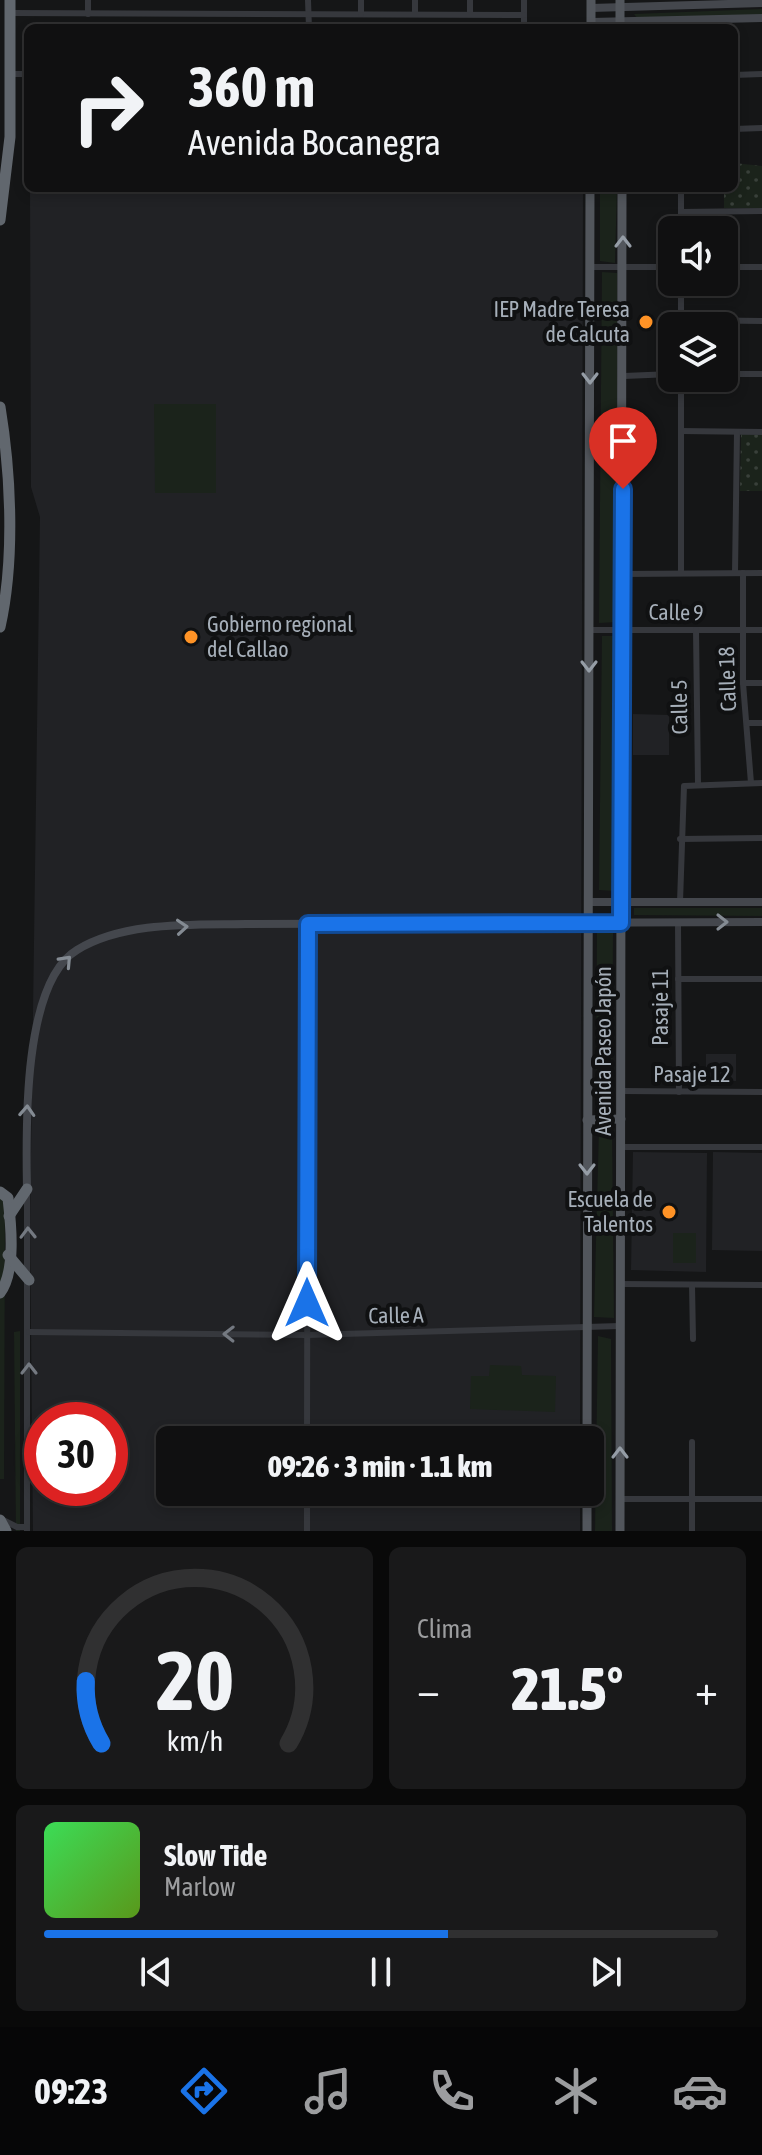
<!DOCTYPE html>
<html lang="es">
<head>
<meta charset="utf-8">
<style>
  body { margin:0; font-family:"Asap Condensed",sans-serif; background:#19191a; color:#f1f3f6; height:100vh; display:flex; flex-direction:column; font-size:30px; white-space:nowrap }
  * { box-sizing:border-box; margin:0 }
  p { font-size:26px; color:#9c9d9f }
  .icon { flex:none; width:44px; height:44px; fill:none; stroke:currentColor; stroke-width:2; stroke-linecap:round; stroke-linejoin:round }
  .map { position:relative; height:1531px; overflow:hidden }
  .details { display:flex; flex-direction:column; gap:16px; padding:16px; background:#090909; flex:1 }
  .details>* { flex:none }
  .hud { position:absolute; left:24px; top:24px; width:714px; height:168px; border-radius:12px; box-shadow:0 4px 12px #0003,0 0 0 2px #303031; background:#101011; color:#f1f3f6; overflow:hidden }
  .buttons { position:absolute; left:658px; top:216px; display:grid; gap:16px }
  .buttons a { display:grid; place-items:center; width:80px; height:80px; border-radius:12px; background:#101011; box-shadow:0 4px 12px #0003,0 0 0 2px #303031; font-size:40px }
  .speed { position:absolute; left:24px; top:1402px; display:flex; gap:16px; font-size:40px; font-weight:700; text-align:center }
  .speed>* { display:grid; place-content:center; width:104px; height:104px; border-radius:50%; background:#101011; box-shadow:0 4px 12px #0003,0 0 0 2px #303031; line-height:1 }
  .speed .limit { border:12px solid #d22; background:#fff; color:#111 }
  .pin { position:absolute; display:grid; place-items:center; width:68px; height:68px; color:#fff; margin:-82px -34px; border-radius:50% 50% 50% 0; rotate:-45deg; box-shadow:0 0 8px #0007 }
  .pin .icon { rotate:45deg }
  .me { position:absolute; width:88px; margin:-44px; rotate:0deg; stroke-linejoin:round; filter:drop-shadow(0 0 6px #0008) }
  .turn { display:flex; align-items:center; gap:28px; height:168px; padding:0 32px; font-size:36px }
  .turn .icon { width:104px; height:104px; stroke-width:2.5 }
  .turn b { display:block; font-size:56px; line-height:68px }
  .big { font-size:60px; font-weight:800; line-height:1.1 }
  .details .card { flex:1; display:flex; flex-direction:column; justify-content:center; gap:12px; min-width:0; padding:0 28px; border-radius:12px; background:#19191a }
  .details .dial { align-items:center; gap:0 }
  .dial svg { height:208px; overflow:visible; fill:none; stroke:#303031; stroke-width:7; stroke-linecap:round; text-anchor:middle }
  .dial text { fill:#f1f3f6; stroke:none }
  .song { display:flex; align-items:center; gap:24px }
  .cover { width:96px; height:96px; border-radius:12px; background:linear-gradient(135deg,hsl(130 70% 55%),hsl(90 70% 35%)) }
  .played { height:8px; border-radius:4px; background:linear-gradient(90deg,#1a73e8 60%,#303031 60%) }
  .keys { display:flex; justify-content:space-around; direction:ltr }
  .heat { display:flex; justify-content:space-between; align-items:center; font-size:44px; direction:ltr }
  .details .tiles { flex:1; display:grid; gap:16px; grid-template-columns:1fr 1fr }
  .card:last-child { grid-column:span 2 }
  .trip { position:absolute; left:156px; top:1426px; width:448px; height:80px; border-radius:12px; background:#101011; box-shadow:0 4px 12px #0003,0 0 0 2px #303031; font-weight:800; line-height:80px; text-align:center }
  .tabs { display:flex; height:128px; justify-content:space-around; align-items:center; background:#060607; color:#9c9d9f }
  .tabs .icon { width:56px; height:56px }
  .tabs .on { color:#1a73e8 }
  .tabs b { font-size:36px; color:#f1f3f6 }
  .map>svg:first-child { display:block }
  .built { fill:#212225; fill-rule:evenodd }
  .grass { fill:#1b231b }
  .park { fill:url(#park-dots) }
  .lines { fill:none; stroke-linecap:round; stroke-linejoin:round }
  .street { stroke:#36383d; stroke-width:6 }
  .secondary { stroke:#44474d; stroke-width:8 }
  .primary { stroke:#52565c; stroke-width:9 }
  .highway { stroke:#61676e; stroke-width:11 }
  .oneway { stroke:#959da6 }
  .oneway2 { stroke:#848b93 }
  .oneway3 { stroke:#747981 }
  .route-casing { stroke:#114b97; stroke-width:20 }
  .route { stroke:#1a73e8; stroke-width:14 }
  .poi-dot { fill:#ff9326; stroke:#101112; stroke-width:3 }
  .labels { text-anchor:middle; stroke-width:8; stroke-linejoin:round; paint-order:stroke }
  .poi-label { font-size:22px; fill:#a6afb9; stroke:#101112; text-anchor:end }
  .street-label { font-size:22px; fill:#a6afb9; stroke:#101112 }
</style>
</head>
<body>
<div class="map">
<svg width="762" height="1531" viewBox="0 0 762 1531">
  <defs>
    <pattern id="park-dots" width="8" height="8" patternUnits="userSpaceOnUse" patternTransform="scale(2)"><rect width="8" height="8" fill="#1b231b"/><path d="M2 2h.1M6 6h.1" fill="none" stroke="#39403a" stroke-width="1.8" stroke-linecap="round"/></pattern>
  </defs>
  <rect width="100%" height="100%" fill="#151617"/>
  <!-- built -->
  <g class="built">
    <path d="M92,22L284,25V28H92Z"/>
    <path d="M30,188H583L580,1440H170V1492H580V1531H33L30,1225L40,517L31,487ZM42,1420H110V1488H42Z"/>
    <path d="M633,714L669,715V755H633Z"/>
    <rect x="706" y="1054" width="30" height="27"/>
    <path d="M633,1152L707,1153L706,1272L631,1270Z"/>
    <path d="M713,1152L762,1153V1251L712,1250Z"/>
  </g>
  <!-- grass -->
  <g class="grass">
    <path d="M762,9V15L637,18L634,14Z"/>
    <path d="M600,188H617L615,263L600,261Z"/>
    <path d="M602,272L617,273V622L599,623Z"/>
    <path d="M154,404H216V493H155Z"/>
    <path d="M602,636H617L614,891L599,890Z"/>
    <path d="M634,908H762V916L634,915Z"/>
    <path d="M597,931H613L612,1110L596,1112Z"/>
    <path d="M599,1128L612,1130L614,1318L594,1317Z"/>
    <path d="M0,1196L5,1200L4,1479H0Z"/>
    <rect x="673" y="1233" width="23" height="30"/>
    <path d="M20,1331V1531H16L14,1332Z"/>
    <path d="M598,1336L611,1339L612,1531H595Z"/>
    <path d="M490,1365L521,1366L522,1375L556,1376L555,1412L470,1409L471,1376H489Z"/>
  </g>
  <!-- park -->
  <g class="park">
    <path d="M734,163L762,166V208H724V188H734Z"/>
    <path d="M741,434L762,435V491H740Z"/>
  </g>
  <g class="lines">
    <!-- street -->
    <g class="street">
      <path d="M308,0L309,28"/>
      <path d="M415,0V14"/>
      <path d="M470,0V14"/>
      <path d="M524,0V28"/>
      <path d="M11,13L524,15"/>
      <path d="M88,14V0"/>
      <path d="M361,14V0"/>
      <path d="M10,74H28"/>
      <path d="M734,75L762,74"/>
      <path d="M734,129L762,128"/>
      <path d="M681,212L762,211"/>
      <path d="M681,230V188"/>
      <path d="M590,267H672"/>
      <path d="M724,267H762"/>
      <path d="M681,320L762,321"/>
      <path d="M681,326V282"/>
      <path d="M724,374H762"/>
      <path d="M624,376L672,374"/>
      <path d="M681,431L762,432"/>
      <path d="M681,573V378"/>
      <path d="M735,573L737,432"/>
      <path d="M743,573V683L751,783"/>
      <path d="M623,574L762,573"/>
      <path d="M589,630H762"/>
      <path d="M696,630L698,783"/>
      <path d="M743,683H762"/>
      <path d="M747,723H762"/>
      <path d="M680,839L762,838"/>
      <path d="M680,902L684,786L762,783"/>
      <path d="M678,922L679,1092"/>
      <path d="M678,979H762"/>
      <path d="M621,1091L762,1092"/>
      <path d="M621,1147H762"/>
      <path d="M27,1193V1531"/>
      <path d="M620,1284L762,1285"/>
      <path d="M692,1285L693,1339"/>
      <path d="M29,1332L307,1335L620,1326"/>
      <path d="M307,1440L308,924"/>
      <path d="M692,1442V1531"/>
      <path d="M620,1499H762"/>
      <path d="M1,1519L17,1527H27"/>
      <path d="M307,1531V1492"/>
    </g>
    <!-- secondary -->
    <g class="secondary">
      <path d="M591,8L762,3"/>
      <path d="M591,22L762,18"/>
      <path d="M588,902H762"/>
      <path d="M27,1189C26,1132 22,983 77,950C124,921 193,925 246,924L762,922"/>
    </g>
    <!-- primary -->
    <g class="primary">
      <path d="M620,0V28"/>
      <path d="M591,28V0"/>
      <path d="M587,1120L621,1119"/>
      <path d="M587,1440L590,188"/>
      <path d="M587,1531V1492"/>
      <path d="M620,1531L622,188"/>
    </g>
    <!-- highway -->
    <g class="highway">
      <path d="M0,220L10,137V0"/>
      <path d="M0,407C11,474 15,560 0,627"/>
      <path d="M0,1192L8,1198C11,1224 16,1272 0,1293"/>
      <path d="M9,1216L27,1189"/>
      <path d="M8,1255L29,1280"/>
      <path d="M0,1520L6,1531"/>
    </g>
  </g>
  <!-- one-way arrows -->
  <defs><path id="oneway-chevron" d="M-2-3.5L2.5 0L-2 3.5" fill="none" stroke-width="1.6" stroke-linecap="round" stroke-linejoin="round" transform="scale(2)"/></defs>
  <g class="oneway">
    <use href="#oneway-chevron" transform="translate(623 242) rotate(-90)"/>
    <use href="#oneway-chevron" transform="translate(590 378) rotate(90)"/>
    <use href="#oneway-chevron" transform="translate(589 666) rotate(90)"/>
    <use href="#oneway-chevron" transform="translate(587 1169) rotate(90)"/>
    <use href="#oneway-chevron" transform="translate(620 1453) rotate(-90)"/>
  </g>
  <g class="oneway2">
    <use href="#oneway-chevron" transform="translate(722 922)"/>
    <use href="#oneway-chevron" transform="translate(182 927) rotate(-4)"/>
    <use href="#oneway-chevron" transform="translate(66 961) rotate(-47)"/>
    <use href="#oneway-chevron" transform="translate(27 1111) rotate(-87)"/>
  </g>
  <g class="oneway3">
    <use href="#oneway-chevron" transform="translate(28 1233) rotate(-91)"/>
    <use href="#oneway-chevron" transform="translate(229 1334) rotate(-179)"/>
    <use href="#oneway-chevron" transform="translate(29 1369) rotate(-90)"/>
  </g>
  <g class="lines">
    <defs>
      <path id="route" d="M307,1303L308,924L621,923L623,489"/>
    </defs>
    <!-- route casing -->
    <use href="#route" class="route-casing"/>
    <!-- route -->
    <use href="#route" class="route"/>
  </g>
  <!-- markers -->
  <g class="poi-dot">
    <circle cx="646" cy="322" r="8"/>
    <circle cx="191" cy="637" r="8"/>
    <circle cx="669" cy="1212" r="8"/>
  </g>
  <g class="labels">
    <!-- poi labels -->
    <g class="poi-label">
      <text x="630" y="317">IEP Madre Teresa<tspan x="630" dy="25">de Calcuta</tspan></text>
      <text x="207" y="632" text-anchor="start">Gobierno regional<tspan x="207" dy="25">del Callao</tspan></text>
      <text x="653" y="1207">Escuela de<tspan x="653" dy="25">Talentos</tspan></text>
    </g>
    <!-- street labels -->
    <g class="street-label">
      <text transform="translate(676 612) rotate(1)" y="8">Calle 9</text>
      <text transform="translate(727 679) rotate(-92)" y="8">Calle 18</text>
      <text transform="translate(679 707) rotate(-91)" y="8">Calle 5</text>
      <text transform="translate(660 1007) rotate(-90)" y="8">Pasaje 11</text>
      <text transform="translate(603 1051) rotate(-90)" y="8">Avenida Paseo Japón</text>
      <text x="692" y="1082">Pasaje 12</text>
      <text transform="translate(396 1315) rotate(-1)" y="8">Calle A</text>
    </g>
  </g>
</svg>
<div class="buttons">
<a><svg class="icon" aria-label="sound" viewBox="0 0 24 24"><path d="M4 9h4l5-4v14l-5-4H4zM17 9q2 3 0 6"/></svg></a>
<a><svg class="icon" aria-label="layers" viewBox="0 0 24 24"><path d="M12 4l9 5-9 5-9-5zM3 14l9 5 9-5"/></svg></a>
</div>
<div class="speed"><div class="limit">30</div></div>
<div class="pin" style="left:623px;top:489px;background:#d93025"><svg class="icon" aria-label="arrive" viewBox="0 0 24 24"><path d="M6 21V4h12l-3 4 3 4H6"/></svg></div>
<svg class="me" style="left:307px;top:1303px" viewBox="-20 -20 40 40"><path d="M0-17L14 15 0 8-14 15z" fill="#1a73e8" stroke="#fff" stroke-width="4"/></svg>
<div class="trip">09:26 · 3 min · 1.1 km</div>
<div class="hud">
<div class="turn"><svg class="icon" aria-label="right" viewBox="0 0 24 24"><path d="M7 20v-9h11M14 6l5 5-5 5"/></svg><div><b>360 m</b>Avenida Bocanegra</div></div>
</div>
</div>
<section class="details">
<div class="tiles">
<div class="card dial"><svg viewBox="0 0 100 80">
<path d="M14 69A42 42 0 1 1 86 69"/>
<path d="M14 69A42 42 0 0 1 8 45" stroke="#1a73e8"/>
<text x="50" y="56" font-size="32" font-weight="700">20</text>
<text x="50" y="72" font-size="11">km/h</text>
</svg></div>
<div class="card"><p>Clima</p>
<div class="heat"><a>−</a><b class="big">21.5°</b><a>+</a></div>
</div>
<div class="card">
<div class="song"><i class="cover"></i><div><b>Slow Tide</b><p>Marlow</p></div></div>
<div class="played"></div>
<div class="keys"><svg class="icon" aria-label="previous" viewBox="0 0 24 24"><path d="M18 5L8 12l10 7zM5 5v14"/></svg><svg class="icon" aria-label="pause" viewBox="0 0 24 24"><path d="M8 5v14M16 5v14"/></svg><svg class="icon" aria-label="next" viewBox="0 0 24 24"><path d="M6 5l10 7-10 7zM19 5v14"/></svg></div>
</div>
</div>
</section>
<nav class="tabs">
<b>09:23</b>
<svg class="icon on" aria-label="directions" viewBox="0 0 24 24"><path d="M12 3l9 9-9 9-9-9zM9 14v-3h6M13 9l2 2-2 2"/></svg>
<svg class="icon" aria-label="music" viewBox="0 0 24 24"><path d="M9 18V5l10-2v13"/><circle cx="6" cy="18" r="3"/><circle cx="16" cy="16" r="3"/></svg>
<svg class="icon" aria-label="phone" viewBox="0 0 24 24"><path d="M5 4h4l2 5-3 2q2 4 5 5l2-3 5 2v4C11 20 4 13 5 4z"/></svg>
<svg class="icon" aria-label="climate" viewBox="0 0 24 24"><path d="M12 3v18M4 7l16 10M4 17L20 7"/></svg>
<svg class="icon" aria-label="car" viewBox="0 0 24 24"><path d="M5 17H2v-5l4-1 3-4h7l3 4 3 1v5h-3M9 17h6M6 11h13"/><circle cx="7" cy="17" r="2"/><circle cx="17" cy="17" r="2"/></svg>
</nav>
</body>
</html>
